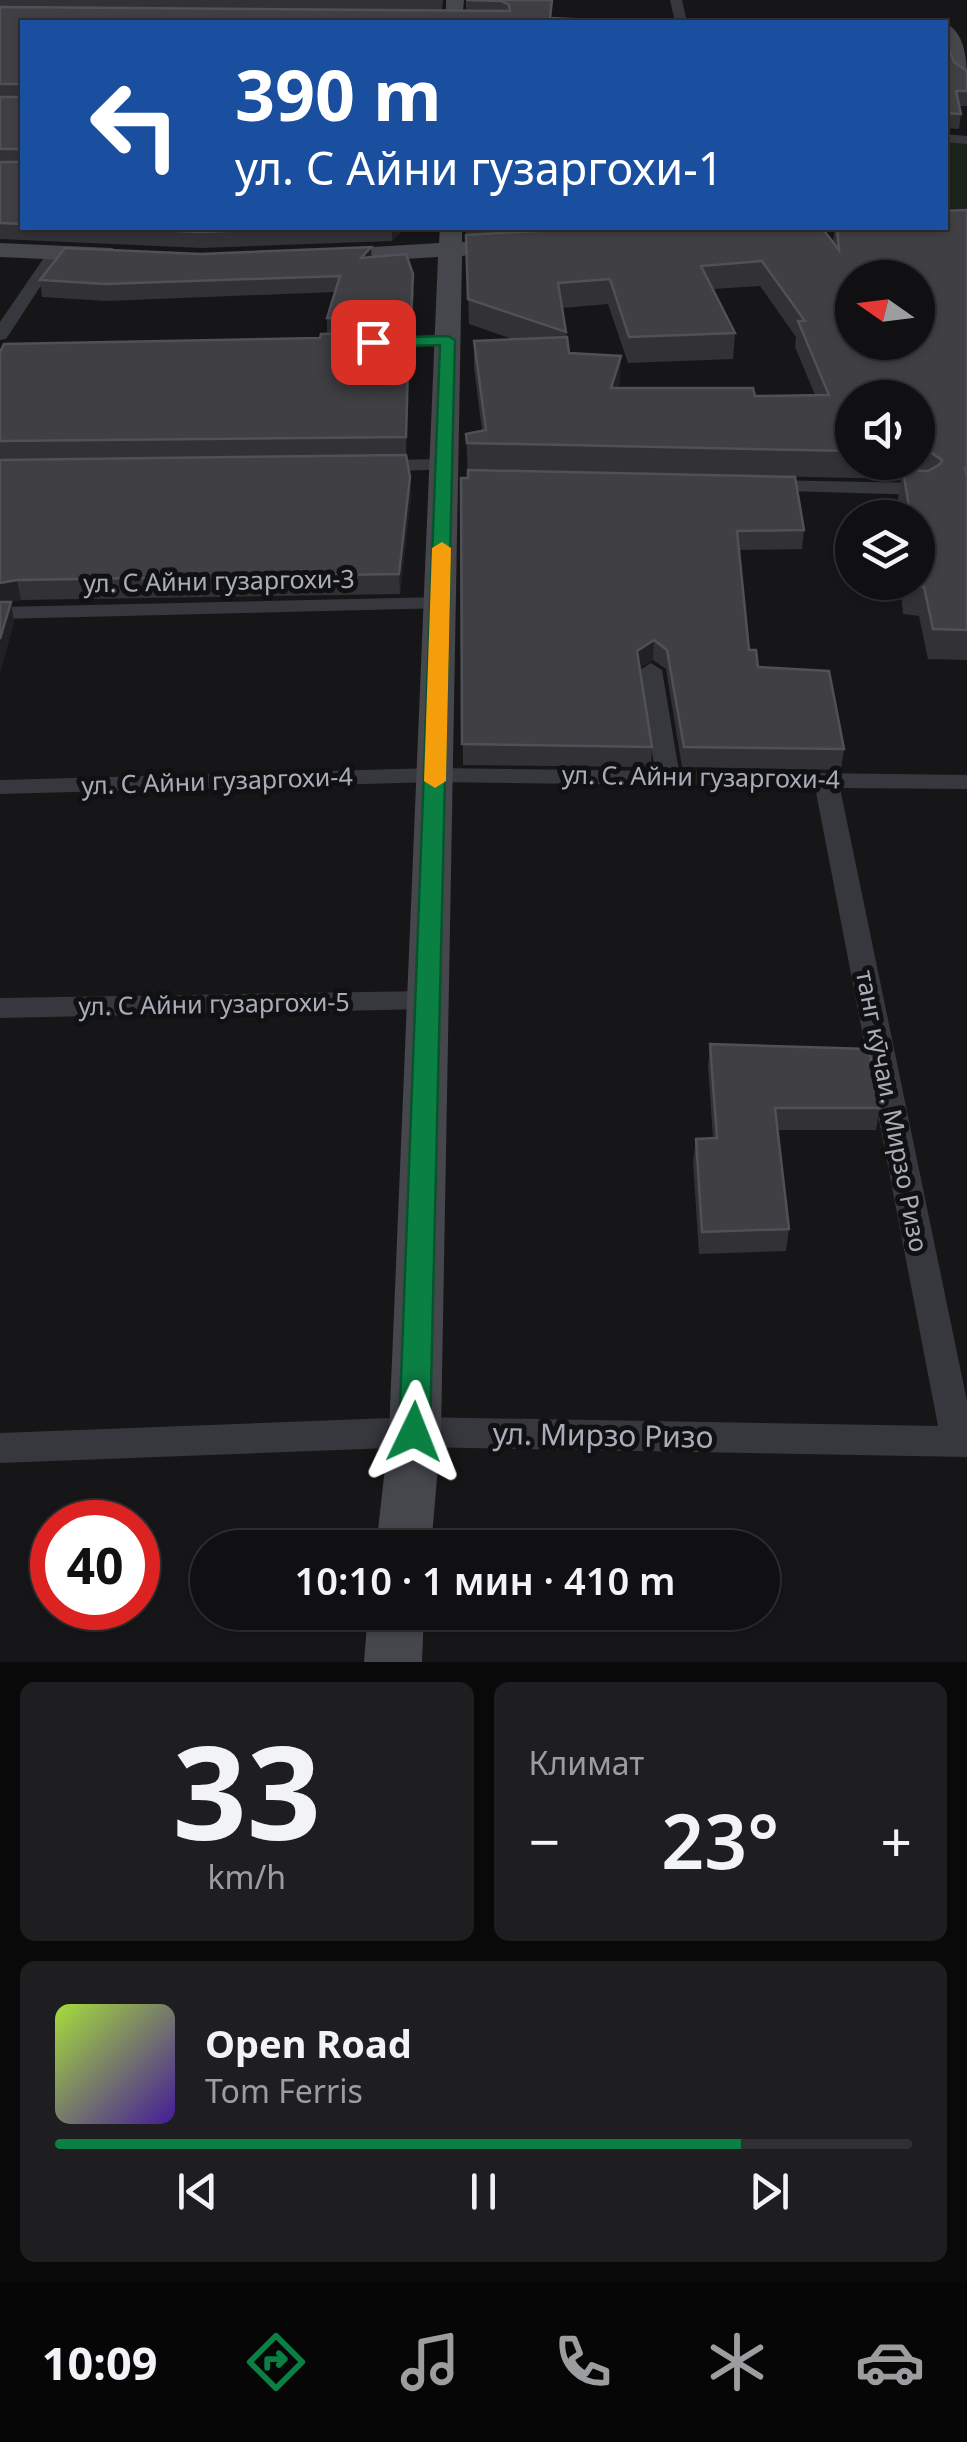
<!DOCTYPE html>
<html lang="ru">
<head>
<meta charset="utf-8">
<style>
  body { margin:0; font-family:"Noto Sans",sans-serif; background:#1e1e20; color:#f1f3f6; height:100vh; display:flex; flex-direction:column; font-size:38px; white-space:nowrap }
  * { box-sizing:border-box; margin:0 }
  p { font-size:32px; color:#9c9d9f }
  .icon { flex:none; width:55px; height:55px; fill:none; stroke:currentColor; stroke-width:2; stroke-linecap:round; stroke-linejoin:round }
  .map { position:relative; height:1662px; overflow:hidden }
  .side { display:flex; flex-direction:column; gap:20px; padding:20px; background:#09090a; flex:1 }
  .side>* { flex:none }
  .top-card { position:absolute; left:20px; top:20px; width:928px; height:210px; border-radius:0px; box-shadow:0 2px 8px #0004,0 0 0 2px #303032; background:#1a4fa0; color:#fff; overflow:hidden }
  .needle { width:65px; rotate:284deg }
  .controls { position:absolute; left:835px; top:260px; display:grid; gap:20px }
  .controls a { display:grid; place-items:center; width:100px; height:100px; border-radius:50%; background:#101012; box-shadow:0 2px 8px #0004,0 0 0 2px #303032; font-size:50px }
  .speed { position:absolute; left:30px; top:1500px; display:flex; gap:20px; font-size:50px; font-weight:700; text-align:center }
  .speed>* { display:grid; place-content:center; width:130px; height:130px; border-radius:50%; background:#101012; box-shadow:0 2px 8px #0004,0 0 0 2px #303032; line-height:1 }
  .speed .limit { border:15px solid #d22; background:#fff; color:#111 }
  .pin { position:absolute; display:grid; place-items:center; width:85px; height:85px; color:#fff; margin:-42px; border-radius:20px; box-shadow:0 5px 15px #0006 }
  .me { position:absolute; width:110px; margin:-55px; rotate:2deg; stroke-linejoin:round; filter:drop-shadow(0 0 8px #0008) }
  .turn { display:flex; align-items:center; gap:35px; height:210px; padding:0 50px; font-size:45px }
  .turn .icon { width:130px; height:130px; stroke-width:2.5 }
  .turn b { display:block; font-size:70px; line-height:85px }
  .big { font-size:75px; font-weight:600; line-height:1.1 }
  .side .card { flex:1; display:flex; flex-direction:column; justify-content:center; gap:15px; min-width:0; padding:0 35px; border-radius:15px; background:#1e1e20 }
  .side .dial { align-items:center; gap:0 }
  .dial b { font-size:130px; line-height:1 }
  .song { display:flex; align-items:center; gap:30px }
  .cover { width:120px; height:120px; border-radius:15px; background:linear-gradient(135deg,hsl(80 70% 55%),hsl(260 70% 35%)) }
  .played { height:10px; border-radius:5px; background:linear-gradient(90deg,#0b8043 80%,#303032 80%) }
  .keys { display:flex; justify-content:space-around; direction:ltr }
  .heat { display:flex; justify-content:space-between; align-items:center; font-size:55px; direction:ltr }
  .side .tiles { flex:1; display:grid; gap:20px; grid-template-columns:1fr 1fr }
  .card:last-child { grid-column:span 2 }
  .trip { position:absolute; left:190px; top:1530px; width:590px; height:100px; border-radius:50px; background:#101012; box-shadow:0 2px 8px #0004,0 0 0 2px #303032; font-weight:600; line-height:100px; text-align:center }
  .menu { display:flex; height:160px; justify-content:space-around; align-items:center; background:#060607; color:#9c9d9f }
  .menu .icon { width:70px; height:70px }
  .menu .active { color:#0b8043 }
  .menu b { font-size:45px; color:#f1f3f6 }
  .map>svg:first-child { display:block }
  .green { fill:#1c231d }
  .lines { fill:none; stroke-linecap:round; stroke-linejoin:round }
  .street { fill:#37383d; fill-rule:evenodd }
  .secondary { fill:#45474d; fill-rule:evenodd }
  .wall { fill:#323236; fill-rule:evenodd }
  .shaded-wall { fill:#212124 }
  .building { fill:#3f3f44; stroke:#4f5156; stroke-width:2.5; fill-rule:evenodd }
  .route { fill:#0b8043; stroke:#07532c; stroke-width:2.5 }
  .slow { fill:#f59e0b }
  .labels { text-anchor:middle; stroke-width:10; stroke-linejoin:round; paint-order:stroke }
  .street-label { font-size:25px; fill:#a8adb8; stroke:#111113 }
  .near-street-label { font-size:30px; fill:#a8adb8; stroke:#111113 }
</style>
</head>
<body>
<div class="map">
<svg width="967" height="1662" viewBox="0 0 967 1662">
  <rect width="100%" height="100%" fill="#161618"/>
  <!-- green -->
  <path class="green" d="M945,142L967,143V211L945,212Z"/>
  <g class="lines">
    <!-- street -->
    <g class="street">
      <path d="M670,0H682L687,22H675Z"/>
      <path d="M945,134L967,136V144L945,142Z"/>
      <path d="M50,249L63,252L6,339L0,340V322Z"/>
      <path d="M448,335L456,340L454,344L375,347L367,342L375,337Z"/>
      <path d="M445,459L452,461V469L375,472L365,466L375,460Z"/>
      <path d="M764,480L924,483L934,489L924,495L757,490V482Z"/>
      <path d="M440,597L448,598L451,603L448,608L0,619V607Z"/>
      <path d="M651,663L662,670L679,771L967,775V789L840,788L967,1401V1457L415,1447L0,1463V1433L415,1417L938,1426L815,787L435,782L0,794V780L435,768L655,771L640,670Z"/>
      <path d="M428,991L438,993L442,1000L438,1007L428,1009L0,1018V998Z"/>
    </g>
    <!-- secondary -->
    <g class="secondary">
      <path d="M446,0H464L462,22H446Z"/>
      <path d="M945,23C966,32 967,63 967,84C946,75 945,43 945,23Z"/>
      <path d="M440,228H462V242L480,243L484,248L480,253L462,256L441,1432L431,1548H376L389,1432L438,257L322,264L310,257L322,250L439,243Z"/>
      <path d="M0,243L112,248L124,255L112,262L0,257Z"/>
      <path d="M368,1612H424L422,1662H364Z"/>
    </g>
  </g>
  <!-- wall -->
  <g class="wall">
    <path d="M0,0H443L442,10L466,11V0H552L551,18L22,22V228H405L392,241L202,248L0,239Z"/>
    <path d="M945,39L954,62L967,71V106H959L961,114L959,129L945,128Z"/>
    <path d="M967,210V660L928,659L919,616L903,614L900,582H918V518H899V514H901L898,498L901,479L709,475L804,530L802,549L739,550L749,650L758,667L844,749L841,770L682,767L666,669L653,660L640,668L652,747L651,767L463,765L461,478H468L466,434L482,430L474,367V341L512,339L469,324L466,228H822L833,242L835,228H945ZM760,286L796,337L795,347L815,395L755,396L618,388L621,356L569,353L562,308L608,304L628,363L733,359L735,333L713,289ZM852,398H918V462H852Z"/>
    <path d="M201,254L371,257L414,291L411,332H409L406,456L411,496L400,594L21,600L6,602H11L14,622L0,672V352L320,338L327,334V318L335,292L107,301L42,297L40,280Z"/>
    <path d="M710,1044L880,1108L876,1130H778L789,1229L786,1251L699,1254L693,1161L696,1139L713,1138L708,1066Z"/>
  </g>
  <!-- shaded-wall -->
  <g class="shaded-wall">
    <path d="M392,228H405L392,241Z"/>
    <path d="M371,247L372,263L361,258Z"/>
    <path d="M621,356L620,382L610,415L611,388Z"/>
    <path d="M410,477L411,496L400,594L399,574Z"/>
    <path d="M17,580L21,600L0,603V583Z"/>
    <path d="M11,602L14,622L0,672V639Z"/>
    <path d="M654,640L653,660L636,671L637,651Z"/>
  </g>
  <!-- building -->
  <g class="building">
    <path d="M466,0H552L550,18L635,22H22V84H0V7L510,11L509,5L501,1Z"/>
    <path d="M945,39L954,62L967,71V91H956L961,114L945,113Z"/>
    <path d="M0,97H22V224L0,223V162H22V149H0Z"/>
    <path d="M967,210V468H965L967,477V630L933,629L924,587L908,585V582H918V518H899V514L910,513L903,470L928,471L940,464L942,460L930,452H918V398H852V451L467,443L466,434L486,430L474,341L567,337L569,353L621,356L611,388H753L755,396L829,395L798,321H805L762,261L701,266L735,333L629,337L610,279L558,283L566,332L468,299L466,235L590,228H822L839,250L837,228H945V211ZM852,278H918V342H852Z"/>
    <path d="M110,228H310L200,232Z"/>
    <path d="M371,247L361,258L406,254L413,274L411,316L327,318L340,276L105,284L40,280L65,248L201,254Z"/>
    <path d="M409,332L406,437L0,441V352L4,344L320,338L321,334Z"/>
    <path d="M406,455L410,477L399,574L17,580L0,583V460Z"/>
    <path d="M468,470L795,477L804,530L737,531L749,650H756L758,667L829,671L844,749L684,747L667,650L654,640L637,651L652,747L462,744L461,478H468Z"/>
    <path d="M0,602H11L0,639Z"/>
    <path d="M710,1044L869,1049L880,1108H775L789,1229L702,1232L696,1139L717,1138Z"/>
  </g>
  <!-- route -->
  <path class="route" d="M448,336L455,340L430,1432L426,1442L414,1446L403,1442L399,1432L440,345L373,347L366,342L373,338Z"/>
  <!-- slow -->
  <path class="slow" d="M442,542L451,548L446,781L435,788L424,781L432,548Z"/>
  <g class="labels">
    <!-- street labels -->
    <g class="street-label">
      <text transform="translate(219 581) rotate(-1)" y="9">ул. С Айни гузаргохи-3</text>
      <text transform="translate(701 777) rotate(1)" y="9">ул. С. Айни гузаргохи-4</text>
      <text transform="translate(217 781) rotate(-2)" y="9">ул. С Айни гузаргохи-4</text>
      <text transform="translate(214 1004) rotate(-1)" y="9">ул. С Айни гузаргохи-5</text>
      <text transform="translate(892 1111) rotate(79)" y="9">танг кӯчаи. Мирзо Ризо</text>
    </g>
    <!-- near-street labels -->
    <g class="near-street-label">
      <text transform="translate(603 1436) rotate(1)" y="10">ул. Мирзо Ризо</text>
    </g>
  </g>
</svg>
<div class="controls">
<a><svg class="needle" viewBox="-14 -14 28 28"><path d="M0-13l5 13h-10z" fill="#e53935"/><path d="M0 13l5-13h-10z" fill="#9c9d9f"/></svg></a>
<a><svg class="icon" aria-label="sound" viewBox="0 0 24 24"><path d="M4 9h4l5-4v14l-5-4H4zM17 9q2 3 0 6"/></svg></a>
<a><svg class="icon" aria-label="layers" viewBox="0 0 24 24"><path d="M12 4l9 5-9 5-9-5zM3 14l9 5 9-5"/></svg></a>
</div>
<div class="speed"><div class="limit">40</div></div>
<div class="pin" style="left:373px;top:342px;background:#d93025"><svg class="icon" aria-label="arrive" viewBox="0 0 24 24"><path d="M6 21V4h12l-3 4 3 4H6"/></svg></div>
<svg class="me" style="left:414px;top:1432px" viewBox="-20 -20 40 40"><path d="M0-17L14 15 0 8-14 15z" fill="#0b8043" stroke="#fff" stroke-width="4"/></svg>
<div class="trip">10:10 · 1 мин · 410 m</div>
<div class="top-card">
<div class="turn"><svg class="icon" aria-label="left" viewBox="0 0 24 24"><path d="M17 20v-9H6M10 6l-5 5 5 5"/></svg><div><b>390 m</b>ул. С Айни гузаргохи-1</div></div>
</div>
</div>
<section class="side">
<div class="tiles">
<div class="card dial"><b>33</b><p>km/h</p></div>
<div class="card"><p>Климат</p>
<div class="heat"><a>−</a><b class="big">23°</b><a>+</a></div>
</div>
<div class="card">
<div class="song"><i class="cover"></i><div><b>Open Road</b><p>Tom Ferris</p></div></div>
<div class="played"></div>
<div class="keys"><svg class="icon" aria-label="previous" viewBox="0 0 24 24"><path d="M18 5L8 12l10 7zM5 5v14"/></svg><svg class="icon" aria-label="pause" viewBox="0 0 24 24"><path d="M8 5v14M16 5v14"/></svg><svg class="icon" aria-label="next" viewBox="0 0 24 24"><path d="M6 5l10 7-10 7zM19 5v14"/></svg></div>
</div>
</div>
</section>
<nav class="menu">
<b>10:09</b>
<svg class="icon active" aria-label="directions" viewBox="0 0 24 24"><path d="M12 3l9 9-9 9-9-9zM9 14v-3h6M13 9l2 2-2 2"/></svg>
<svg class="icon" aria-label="music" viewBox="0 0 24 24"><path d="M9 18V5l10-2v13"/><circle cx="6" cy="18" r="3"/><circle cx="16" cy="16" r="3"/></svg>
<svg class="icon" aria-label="phone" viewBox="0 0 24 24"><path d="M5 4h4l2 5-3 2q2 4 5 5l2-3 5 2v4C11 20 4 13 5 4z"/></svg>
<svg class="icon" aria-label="climate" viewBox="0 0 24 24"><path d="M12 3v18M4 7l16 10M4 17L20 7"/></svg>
<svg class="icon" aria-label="car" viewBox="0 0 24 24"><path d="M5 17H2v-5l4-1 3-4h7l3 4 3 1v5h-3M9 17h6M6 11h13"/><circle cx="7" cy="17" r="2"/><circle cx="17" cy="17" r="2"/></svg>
</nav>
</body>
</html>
